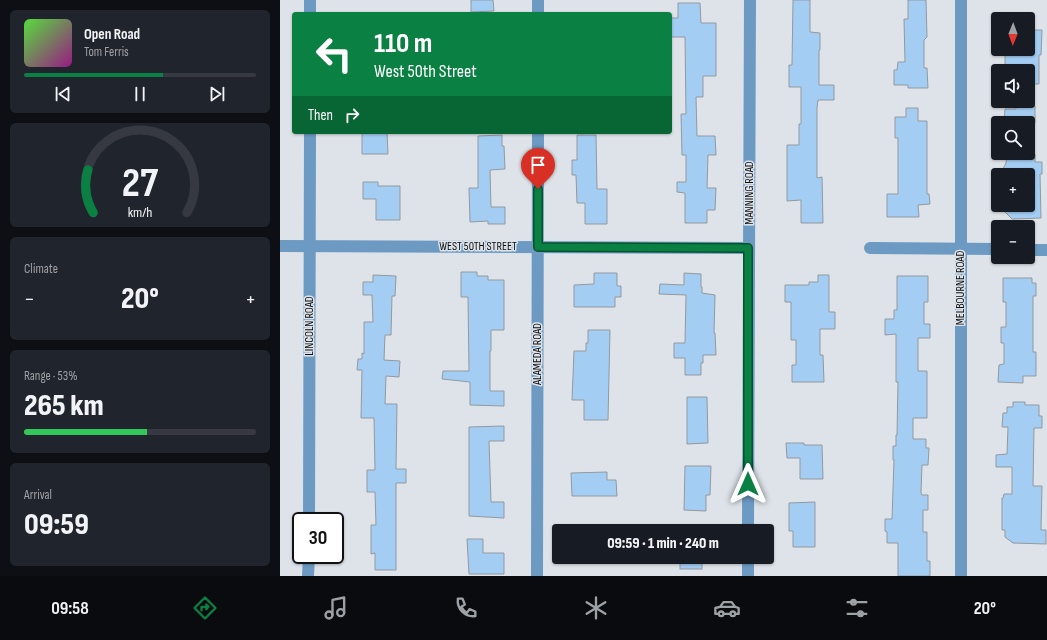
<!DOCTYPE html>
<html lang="en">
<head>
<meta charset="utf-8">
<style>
  body { margin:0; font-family:"Sofia Sans Condensed",sans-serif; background:#20242c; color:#f1f3f6; height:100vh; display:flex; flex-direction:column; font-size:15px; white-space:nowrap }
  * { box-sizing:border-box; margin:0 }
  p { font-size:13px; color:#9ea1a6 }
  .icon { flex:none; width:22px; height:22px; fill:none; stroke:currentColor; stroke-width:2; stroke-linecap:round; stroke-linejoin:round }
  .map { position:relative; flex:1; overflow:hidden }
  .side { display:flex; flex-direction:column; gap:10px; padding:10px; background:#0d0f14; width:280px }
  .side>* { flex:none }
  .top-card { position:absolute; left:12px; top:12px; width:380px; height:122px; border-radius:4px; box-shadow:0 1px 3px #0004; background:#0b8043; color:#fff; overflow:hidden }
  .needle { width:26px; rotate:181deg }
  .buttons { position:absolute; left:711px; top:12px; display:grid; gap:8px }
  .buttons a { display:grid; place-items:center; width:44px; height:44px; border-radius:4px; background:#171b24; box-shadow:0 1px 3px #0004; font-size:20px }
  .speed { position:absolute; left:12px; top:512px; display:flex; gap:8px; font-size:20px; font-weight:700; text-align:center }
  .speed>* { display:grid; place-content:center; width:52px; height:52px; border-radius:50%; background:#171b24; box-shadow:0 1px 3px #0004; line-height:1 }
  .speed .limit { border:2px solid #111; border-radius:6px; background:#fff; color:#111 }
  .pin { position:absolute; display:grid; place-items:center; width:34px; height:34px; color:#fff; margin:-41px -17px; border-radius:50% 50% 50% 0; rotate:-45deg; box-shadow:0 0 4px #0007 }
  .pin .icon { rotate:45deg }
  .me { position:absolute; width:44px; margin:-22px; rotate:0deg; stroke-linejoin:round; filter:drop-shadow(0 0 3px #0008) }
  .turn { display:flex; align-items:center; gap:14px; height:84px; padding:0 16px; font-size:18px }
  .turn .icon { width:52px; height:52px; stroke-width:2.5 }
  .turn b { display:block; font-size:28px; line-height:34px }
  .then { display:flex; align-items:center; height:38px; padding:0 16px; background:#0003; gap:8px; font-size:15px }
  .big { font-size:30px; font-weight:800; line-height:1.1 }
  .side .tile { flex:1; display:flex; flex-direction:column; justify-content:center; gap:6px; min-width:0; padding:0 14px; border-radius:6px; background:#20242c }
  .side .dial { align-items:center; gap:0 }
  .dial svg { height:104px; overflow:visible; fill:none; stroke:#363941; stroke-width:7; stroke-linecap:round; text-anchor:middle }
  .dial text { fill:#f1f3f6; stroke:none }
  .song { display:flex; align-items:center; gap:12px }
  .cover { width:48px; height:48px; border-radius:6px; background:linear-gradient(135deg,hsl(110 70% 55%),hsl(310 70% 35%)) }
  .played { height:4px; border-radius:2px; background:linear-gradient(90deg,#0b8043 60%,#363941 60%) }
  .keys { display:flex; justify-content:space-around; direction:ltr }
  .heat { display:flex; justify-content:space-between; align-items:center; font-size:22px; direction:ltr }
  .charge { height:6px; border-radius:3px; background:linear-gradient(90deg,#34c759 53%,#363941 0) }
  .trip { position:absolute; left:272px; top:524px; width:222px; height:40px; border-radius:4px; background:#171b24; box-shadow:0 1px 3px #0004; font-weight:800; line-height:40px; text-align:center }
  .dock { display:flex; height:64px; justify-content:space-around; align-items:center; background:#090b0e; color:#9ea1a6 }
  .dock .icon { width:28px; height:28px }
  .dock .active { color:#0b8043 }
  .dock b { font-size:18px; color:#f1f3f6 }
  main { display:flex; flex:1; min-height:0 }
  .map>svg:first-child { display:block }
  .building { fill:#a4cdf3; stroke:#93999e }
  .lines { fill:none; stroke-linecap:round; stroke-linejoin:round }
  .street { stroke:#6c9ac3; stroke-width:12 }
  .route-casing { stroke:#07532c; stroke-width:10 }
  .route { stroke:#0b8043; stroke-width:7 }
  .labels { text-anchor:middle; stroke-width:3; stroke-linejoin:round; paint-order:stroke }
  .street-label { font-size:12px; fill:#0a0c0e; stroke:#dde3e9 }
</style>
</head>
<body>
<main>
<section class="side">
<div class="tile">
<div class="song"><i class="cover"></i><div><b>Open Road</b><p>Tom Ferris</p></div></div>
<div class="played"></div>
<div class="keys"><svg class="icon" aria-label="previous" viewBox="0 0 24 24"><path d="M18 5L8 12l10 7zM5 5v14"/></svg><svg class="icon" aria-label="pause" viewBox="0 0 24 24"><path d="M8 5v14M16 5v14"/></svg><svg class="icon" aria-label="next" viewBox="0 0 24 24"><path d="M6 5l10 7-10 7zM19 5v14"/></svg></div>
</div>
<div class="tile dial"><svg viewBox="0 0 100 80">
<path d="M14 69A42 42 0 1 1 86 69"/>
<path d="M14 69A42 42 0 0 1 10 36" stroke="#0b8043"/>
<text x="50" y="56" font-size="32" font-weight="700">27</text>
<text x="50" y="72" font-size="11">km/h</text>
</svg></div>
<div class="tile"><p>Climate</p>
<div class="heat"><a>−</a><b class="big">20°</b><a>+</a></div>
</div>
<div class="tile"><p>Range · 53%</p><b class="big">265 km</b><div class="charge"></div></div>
<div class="tile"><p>Arrival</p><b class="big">09:59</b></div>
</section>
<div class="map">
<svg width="767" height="576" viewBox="0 0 767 576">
  <rect width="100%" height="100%" fill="#dde3e9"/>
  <!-- building -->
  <g class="building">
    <path d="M191,0H213L214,11L191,12Z"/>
    <path d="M513,0H530V32L540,33V50H539V85H554V100H538L537,108V178L542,177L543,223H521V200L507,201V145H519V124H521V87H509V65H512Z"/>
    <path d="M628,0H646L647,37L644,40V68H647L648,88H628V85H614V70H617L618,62H625L624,19H628Z"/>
    <path d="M398,3H420L421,23H436V76H423V97H416L417,136H435L436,155H428L427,188H436L435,210H427V223H405V193L397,192V182H406V155H402L401,114H406L405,37H390V18H398Z"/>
    <path d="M748,30H762L761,55H759V84H748V71H725V49H748Z"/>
    <path d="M736,105L755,106V123H724L725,109H736Z"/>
    <path d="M626,108H638V121H647V194H649L650,204L638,205L639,217H607V194H618V138H615V117H626Z"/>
    <path d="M82,132H107L108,154H82Z"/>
    <path d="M222,135V146H224L225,169L210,170L211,207H225V224H208V221L190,222L189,188H198V136Z"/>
    <path d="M297,135H316L317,189H327V224H305V203H297L296,175H292V160H297Z"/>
    <path d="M732,153L755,154V162H762V174H760L761,218L732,219L718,205H748V175H720L726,163L727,155H732Z"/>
    <path d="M83,182H98V186H120V220H96V199H83Z"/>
    <path d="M181,272H197V276H208V280H224V330H211V351H210V391H224V406L190,405V382L162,379L163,371H189L188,297H181Z"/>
    <path d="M314,273H337V286H341V297H335V307H294V285L314,284Z"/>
    <path d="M404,273L421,274V287H422V293L435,295L434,333H435L436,355H423V363H421V375H405V358H394V343H405L406,295L379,294L380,284L404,285Z"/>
    <path d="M93,275L116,276L115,296H112L111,335H105L104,360L120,361L119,377L106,376L105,404H117L116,469H126V483H116V570H95V553L91,554V525H96L95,492H87V470H95L94,418H81L82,370H77L78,359H82V353L84,354V322H93L92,295H83V282H93Z"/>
    <path d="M538,275H549V312H555V329H540V355H543L544,382H512V365H516V340H511V302H505V285H529V282H538Z"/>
    <path d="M617,276H648V302H644V324H650V338H638V371H647V418H633V439H646V448H649L648,465H642L641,493L642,495H648V510H643V532H647V561H650V576H618V543H607V532L605,531V519H612L614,460H613V446H616V435H617L618,382H616V334L605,335V319H614V310H617Z"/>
    <path d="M723,278H752V283H756V296H753V352H756V376H743V383L718,382L719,365L724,364V343H721V327H726V302H723Z"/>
    <path d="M308,330H330L328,420H304V400H292L294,351H306V343H308Z"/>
    <path d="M407,397H427L428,443L407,444Z"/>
    <path d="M733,402H745V405H759V416H762V428H754L753,486H762L761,530H766V544L733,543L725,537V530H722V498H723L724,494H732V467H716V455L727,454L728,427H722L723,413H727V407H733Z"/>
    <path d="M224,426V441H209L211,502H224V518L189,516V427Z"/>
    <path d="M506,443H524V445H542L543,479H520V458H507Z"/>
    <path d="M405,466H431L430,495H426V511L404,510Z"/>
    <path d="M327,472V480H336L337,496H292L291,473Z"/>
    <path d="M535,502V547H513V531H509V503Z"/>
    <path d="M187,539H203V553H224V574H189Z"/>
    <rect x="400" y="557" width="22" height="12"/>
  </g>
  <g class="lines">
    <!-- street -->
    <g class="street">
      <path d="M30,14V0"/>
      <path d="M258,14V0"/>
      <path d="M0,246L469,248"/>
      <path d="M590,248L718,249"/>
      <path d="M748,250H767"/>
      <path d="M29,521L30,132"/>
      <path d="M468,531L470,0"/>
      <path d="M28,576L29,555"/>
      <path d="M257,576L258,132"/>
      <path d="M468,576V557"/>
      <path d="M681,576V0"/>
    </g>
  </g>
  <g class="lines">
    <defs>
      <path id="route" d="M258,189V247L468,248V484"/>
    </defs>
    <!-- route casing -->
    <use href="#route" class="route-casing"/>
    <!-- route -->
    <use href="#route" class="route"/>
  </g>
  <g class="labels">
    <!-- street labels -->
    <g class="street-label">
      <text transform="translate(469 193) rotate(-90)" y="4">MANNING ROAD</text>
      <text x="198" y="250">WEST 50TH STREET</text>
      <text transform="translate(680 288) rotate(-90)" y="4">MELBOURNE ROAD</text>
      <text transform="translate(29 326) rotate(-90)" y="4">LINCOLN ROAD</text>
      <text transform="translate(257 354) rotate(-90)" y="4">ALAMEDA ROAD</text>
    </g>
  </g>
</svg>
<div class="buttons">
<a><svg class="needle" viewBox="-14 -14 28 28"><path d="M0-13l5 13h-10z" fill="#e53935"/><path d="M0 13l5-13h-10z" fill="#9ea1a6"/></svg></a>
<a><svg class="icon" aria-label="sound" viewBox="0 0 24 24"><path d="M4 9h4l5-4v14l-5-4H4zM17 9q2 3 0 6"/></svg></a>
<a><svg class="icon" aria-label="search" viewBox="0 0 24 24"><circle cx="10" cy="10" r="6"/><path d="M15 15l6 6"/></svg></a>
<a>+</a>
<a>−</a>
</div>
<div class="speed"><div class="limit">30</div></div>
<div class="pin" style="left:258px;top:189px;background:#d93025"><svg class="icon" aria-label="arrive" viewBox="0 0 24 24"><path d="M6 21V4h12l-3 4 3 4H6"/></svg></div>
<svg class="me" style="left:468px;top:484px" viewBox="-20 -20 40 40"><path d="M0-17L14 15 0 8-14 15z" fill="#0b8043" stroke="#fff" stroke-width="4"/></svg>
<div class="trip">09:59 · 1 min · 240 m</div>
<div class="top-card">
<div class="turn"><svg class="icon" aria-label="left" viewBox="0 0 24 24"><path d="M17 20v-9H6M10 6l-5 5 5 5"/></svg><div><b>110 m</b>West 50th Street</div></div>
<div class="then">Then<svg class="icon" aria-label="right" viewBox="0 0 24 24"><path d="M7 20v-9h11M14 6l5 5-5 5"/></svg></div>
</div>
</div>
</main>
<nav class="dock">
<b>09:58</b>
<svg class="icon active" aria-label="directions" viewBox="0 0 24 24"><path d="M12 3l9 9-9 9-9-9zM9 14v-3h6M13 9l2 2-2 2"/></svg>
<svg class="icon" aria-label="music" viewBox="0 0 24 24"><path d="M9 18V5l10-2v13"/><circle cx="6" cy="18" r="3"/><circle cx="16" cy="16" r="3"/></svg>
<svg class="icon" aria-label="phone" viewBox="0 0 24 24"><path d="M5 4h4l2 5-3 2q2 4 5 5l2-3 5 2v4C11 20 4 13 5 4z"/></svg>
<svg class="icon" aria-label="climate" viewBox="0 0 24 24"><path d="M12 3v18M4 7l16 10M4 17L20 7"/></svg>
<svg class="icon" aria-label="car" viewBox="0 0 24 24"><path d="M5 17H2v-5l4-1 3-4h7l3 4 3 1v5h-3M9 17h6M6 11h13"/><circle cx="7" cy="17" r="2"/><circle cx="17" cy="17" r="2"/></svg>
<svg class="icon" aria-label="filters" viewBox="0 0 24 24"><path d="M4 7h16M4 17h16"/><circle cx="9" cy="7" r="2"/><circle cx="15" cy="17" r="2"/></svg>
<b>20°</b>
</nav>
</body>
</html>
